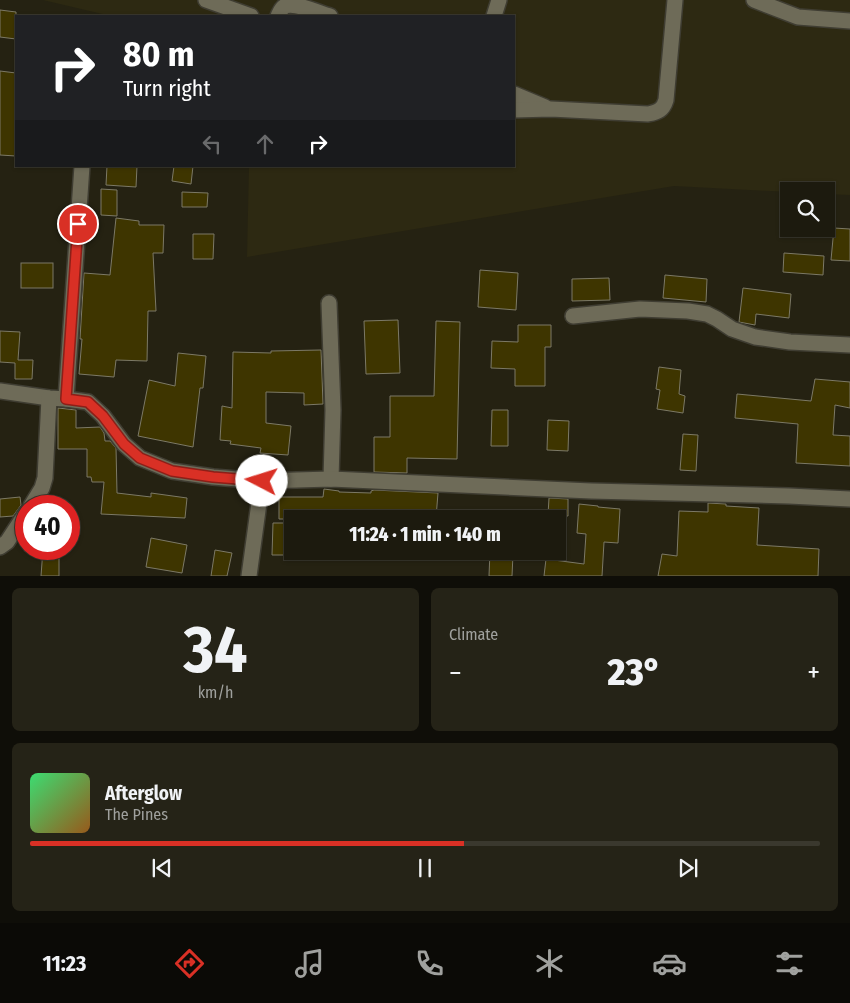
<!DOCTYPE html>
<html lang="en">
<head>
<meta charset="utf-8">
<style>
  body { margin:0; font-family:"Fira Sans Condensed",sans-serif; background:#252317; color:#f1f3f6; height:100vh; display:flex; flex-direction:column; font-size:19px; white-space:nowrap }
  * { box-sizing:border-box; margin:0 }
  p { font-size:16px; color:#a0a19e }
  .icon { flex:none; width:28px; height:28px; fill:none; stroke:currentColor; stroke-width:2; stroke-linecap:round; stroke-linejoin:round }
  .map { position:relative; height:576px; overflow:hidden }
  .drawer { display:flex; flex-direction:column; gap:12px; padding:12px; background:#0f0e08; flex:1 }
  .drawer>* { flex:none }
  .top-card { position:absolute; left:15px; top:15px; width:500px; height:152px; border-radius:0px; box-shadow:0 1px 4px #0004,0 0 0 1px #3a382e; background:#202124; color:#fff; overflow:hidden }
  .tools { position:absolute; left:780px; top:182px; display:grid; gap:10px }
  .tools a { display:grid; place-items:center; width:55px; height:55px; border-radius:0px; background:#1c1a0e; box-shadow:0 1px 4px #0004,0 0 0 1px #3a382e; font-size:25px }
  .speed { position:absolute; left:15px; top:495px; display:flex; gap:10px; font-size:25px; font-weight:700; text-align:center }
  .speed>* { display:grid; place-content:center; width:65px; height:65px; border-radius:50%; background:#1c1a0e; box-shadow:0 1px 4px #0004,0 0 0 1px #3a382e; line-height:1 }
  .speed .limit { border:8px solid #d22; background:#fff; color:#111 }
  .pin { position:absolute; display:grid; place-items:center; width:42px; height:42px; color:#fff; margin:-21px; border:2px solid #fff; border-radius:50%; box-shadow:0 1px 5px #0007 }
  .me { position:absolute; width:55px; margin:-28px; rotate:275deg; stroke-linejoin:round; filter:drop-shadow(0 0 4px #0008) }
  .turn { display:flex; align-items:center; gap:18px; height:105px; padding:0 25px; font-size:22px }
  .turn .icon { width:65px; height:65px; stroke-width:2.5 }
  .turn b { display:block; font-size:35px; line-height:42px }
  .lanes { display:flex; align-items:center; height:48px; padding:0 25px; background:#0003; justify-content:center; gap:25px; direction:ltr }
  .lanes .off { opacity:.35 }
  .big { font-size:38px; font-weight:800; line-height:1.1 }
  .drawer .widget { flex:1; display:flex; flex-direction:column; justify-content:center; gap:8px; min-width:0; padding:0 18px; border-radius:8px; background:#252317 }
  .drawer .dial { align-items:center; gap:0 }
  .dial b { font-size:65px; line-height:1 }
  .song { display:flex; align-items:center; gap:15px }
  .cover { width:60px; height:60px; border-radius:8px; background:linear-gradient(135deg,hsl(140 70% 55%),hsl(30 70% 35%)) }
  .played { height:5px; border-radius:2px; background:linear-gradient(90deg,#d93025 55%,#3a382e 55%) }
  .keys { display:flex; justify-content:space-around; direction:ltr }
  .heat { display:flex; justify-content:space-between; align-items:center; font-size:28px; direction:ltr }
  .drawer .tiles { flex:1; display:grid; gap:12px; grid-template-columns:1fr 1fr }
  .widget:last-child { grid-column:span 2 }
  .trip { position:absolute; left:284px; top:510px; width:282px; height:50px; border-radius:0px; background:#1c1a0e; box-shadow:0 1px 4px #0004,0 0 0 1px #3a382e; font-weight:800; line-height:50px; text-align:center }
  .menu { display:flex; height:80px; justify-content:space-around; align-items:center; background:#0b0a06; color:#a0a19e }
  .menu .icon { width:35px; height:35px }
  .menu .current { color:#d93025 }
  .menu b { font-size:22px; color:#f1f3f6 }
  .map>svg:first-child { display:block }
  .built { fill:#2d2912 }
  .building { fill:#3e3500; stroke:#7c7966 }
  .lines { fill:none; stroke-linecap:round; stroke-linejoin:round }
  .minor-casing { stroke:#3f3d32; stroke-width:18 }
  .minor { stroke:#6e6b58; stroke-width:15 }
  .route-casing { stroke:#8d1f18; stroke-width:12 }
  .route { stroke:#d93025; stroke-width:9 }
</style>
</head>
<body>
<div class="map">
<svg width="850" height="576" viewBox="0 0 850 576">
  <rect width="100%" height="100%" fill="#252212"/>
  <!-- built -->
  <path class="built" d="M43,0H850V195L826,194V191L789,192L674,186L247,257L249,166H514V16H111Z"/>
  <!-- building -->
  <g class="building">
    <path d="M0,10L16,12V39L0,37Z"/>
    <path d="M0,71L16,73V156L0,155Z"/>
    <path d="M107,166H137L136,187L106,185Z"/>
    <path d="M174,166H193L191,184L172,181Z"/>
    <path d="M101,189L117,190V216L101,215Z"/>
    <path d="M182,192L208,193L207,207H182Z"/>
    <path d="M116,218L139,221V225H164L163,253H153L156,311H148L147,361L116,360L114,377L79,374L82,339H80L84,273L110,275Z"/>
    <path d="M834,228L850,229V261L831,260Z"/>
    <path d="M193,234H214L213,259H193Z"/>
    <path d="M784,253L824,256L823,275L783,272Z"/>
    <rect x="21" y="263" width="32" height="25"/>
    <path d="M480,270L518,273L516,310L478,307Z"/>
    <path d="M665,275L707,279L706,302L663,298Z"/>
    <path d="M609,278L610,300L572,301V279Z"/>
    <path d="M743,288L791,294L789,318L756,314L755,325L739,322Z"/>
    <path d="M398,320L400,373L366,374L364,321Z"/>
    <path d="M436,321L460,322L457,459L407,458V473L374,472V437H390V396H434Z"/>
    <path d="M518,325H551V347H545V386H515V369L491,368L492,341L518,342Z"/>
    <path d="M0,331L20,332L18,360H33L32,379H15V363L0,362Z"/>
    <path d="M321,350L323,404L304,405V393L266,392V423L291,426L288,455L260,453L261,448L230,444L231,441L220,440L222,406L232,408L233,352L271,353V351Z"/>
    <path d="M178,353L206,356L203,388H200L193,447L138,436L149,380L175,386Z"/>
    <path d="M659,367L681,370L679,394L685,396L683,413L657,409L660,390L656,389Z"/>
    <path d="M815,379L850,382V408L835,405L833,435L850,436V466L796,463L798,424L735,418L737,394L811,401Z"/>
    <path d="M58,408L76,410V428L100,427L104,433L105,441H110L116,448L117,493L151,497V493L187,498L185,518L101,514L104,482H92L91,477H87V449H58Z"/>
    <path d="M492,410H508V446H491Z"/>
    <path d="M548,420L569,421L568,451L547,450Z"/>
    <path d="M683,434L698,435L696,471L680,470Z"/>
    <path d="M324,489L339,491V492L371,493V491L374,490L438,493L436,518L392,515V519H279V497H323Z"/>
    <path d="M20,497L21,505L13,516L0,517V499Z"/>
    <path d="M549,498L568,499V516L548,515Z"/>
    <path d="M708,503L726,504V506L759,508L757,545L819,549L818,576H658L662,554L677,556L679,511L708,512Z"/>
    <path d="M579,504L598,506V507L620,509L618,543L604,542L602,576H544L546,559L584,564L586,534L577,533Z"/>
    <path d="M273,523H292V555H272Z"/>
    <path d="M151,538L187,545L182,573L146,567Z"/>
    <path d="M43,549H59V576H41Z"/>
    <path d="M215,550L232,553L227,576H211Z"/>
    <path d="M490,551L513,554L512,576H489Z"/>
  </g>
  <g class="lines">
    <defs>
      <g id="minor">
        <path d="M206,0L251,16"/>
        <path d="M754,0L798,17L850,21"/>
        <path d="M278,16C280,12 281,8 285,6C296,2 319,13 330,16"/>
        <path d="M494,16L499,0"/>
        <path d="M514,94L545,107"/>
        <path d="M514,110L551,109L648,114C658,112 663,110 666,100L675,0"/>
        <path d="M329,303L333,410L331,479"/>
        <path d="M573,316L640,309L688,311L707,314L717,319L732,329L755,337L790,342L850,345"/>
        <path d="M0,391L49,398L66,399L88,402L103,416L124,444L140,458L172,471L213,477L262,481L331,479L591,491L789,496L850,499"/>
        <path d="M66,399L82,166"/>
        <path d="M31,506L42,488L45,478L49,398"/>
        <path d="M0,547L7,542L26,513"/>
        <path d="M249,576L262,481"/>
      </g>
    </defs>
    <!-- minor casing -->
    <use href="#minor" class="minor-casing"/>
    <!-- minor -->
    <use href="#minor" class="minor"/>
  </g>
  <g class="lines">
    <defs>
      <path id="route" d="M78,224L66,399L88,402L103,416L124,444L140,458L172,471L213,477L262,481"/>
    </defs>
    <!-- route casing -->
    <use href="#route" class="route-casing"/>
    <!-- route -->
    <use href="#route" class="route"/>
  </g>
</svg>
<div class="tools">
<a><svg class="icon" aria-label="search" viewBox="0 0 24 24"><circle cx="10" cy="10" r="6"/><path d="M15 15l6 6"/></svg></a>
</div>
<div class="speed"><div class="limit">40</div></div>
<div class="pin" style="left:78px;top:224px;background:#d93025"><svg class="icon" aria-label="arrive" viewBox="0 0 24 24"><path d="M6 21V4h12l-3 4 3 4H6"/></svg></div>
<svg class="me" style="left:262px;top:481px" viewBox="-20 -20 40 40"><circle r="19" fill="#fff"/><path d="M0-13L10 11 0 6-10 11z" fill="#d93025"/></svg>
<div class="trip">11:24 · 1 min · 140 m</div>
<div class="top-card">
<div class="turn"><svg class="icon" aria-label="right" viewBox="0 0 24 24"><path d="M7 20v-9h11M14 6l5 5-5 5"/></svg><div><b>80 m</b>Turn right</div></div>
<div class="lanes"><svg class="icon off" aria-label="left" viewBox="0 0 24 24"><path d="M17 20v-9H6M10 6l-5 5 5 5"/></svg><svg class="icon off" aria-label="ahead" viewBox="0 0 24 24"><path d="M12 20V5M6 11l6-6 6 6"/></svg><svg class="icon" aria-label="right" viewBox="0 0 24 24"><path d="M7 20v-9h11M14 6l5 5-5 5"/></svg></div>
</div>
</div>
<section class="drawer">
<div class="tiles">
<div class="widget dial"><b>34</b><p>km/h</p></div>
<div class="widget"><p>Climate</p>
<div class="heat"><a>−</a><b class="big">23°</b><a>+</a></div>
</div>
<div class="widget">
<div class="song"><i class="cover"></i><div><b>Afterglow</b><p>The Pines</p></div></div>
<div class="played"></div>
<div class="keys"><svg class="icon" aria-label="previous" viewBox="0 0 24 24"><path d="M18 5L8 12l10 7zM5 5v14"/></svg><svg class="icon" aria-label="pause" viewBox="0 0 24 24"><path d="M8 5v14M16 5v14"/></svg><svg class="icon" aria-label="next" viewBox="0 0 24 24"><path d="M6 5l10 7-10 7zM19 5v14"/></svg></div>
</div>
</div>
</section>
<nav class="menu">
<b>11:23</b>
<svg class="icon current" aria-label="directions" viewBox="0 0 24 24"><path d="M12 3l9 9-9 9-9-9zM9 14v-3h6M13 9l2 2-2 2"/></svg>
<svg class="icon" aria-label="music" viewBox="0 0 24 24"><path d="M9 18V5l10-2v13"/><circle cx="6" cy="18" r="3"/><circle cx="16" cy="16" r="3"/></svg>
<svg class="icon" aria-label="phone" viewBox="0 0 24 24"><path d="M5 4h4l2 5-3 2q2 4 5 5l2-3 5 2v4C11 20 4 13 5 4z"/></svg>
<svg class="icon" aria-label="climate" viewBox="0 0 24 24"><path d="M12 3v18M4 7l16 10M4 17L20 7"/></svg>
<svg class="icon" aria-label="car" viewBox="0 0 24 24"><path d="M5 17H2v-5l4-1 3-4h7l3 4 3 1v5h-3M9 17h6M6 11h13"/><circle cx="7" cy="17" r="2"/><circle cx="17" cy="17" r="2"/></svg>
<svg class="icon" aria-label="filters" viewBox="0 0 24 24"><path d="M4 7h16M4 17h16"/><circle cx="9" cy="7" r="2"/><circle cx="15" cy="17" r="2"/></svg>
</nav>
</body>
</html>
